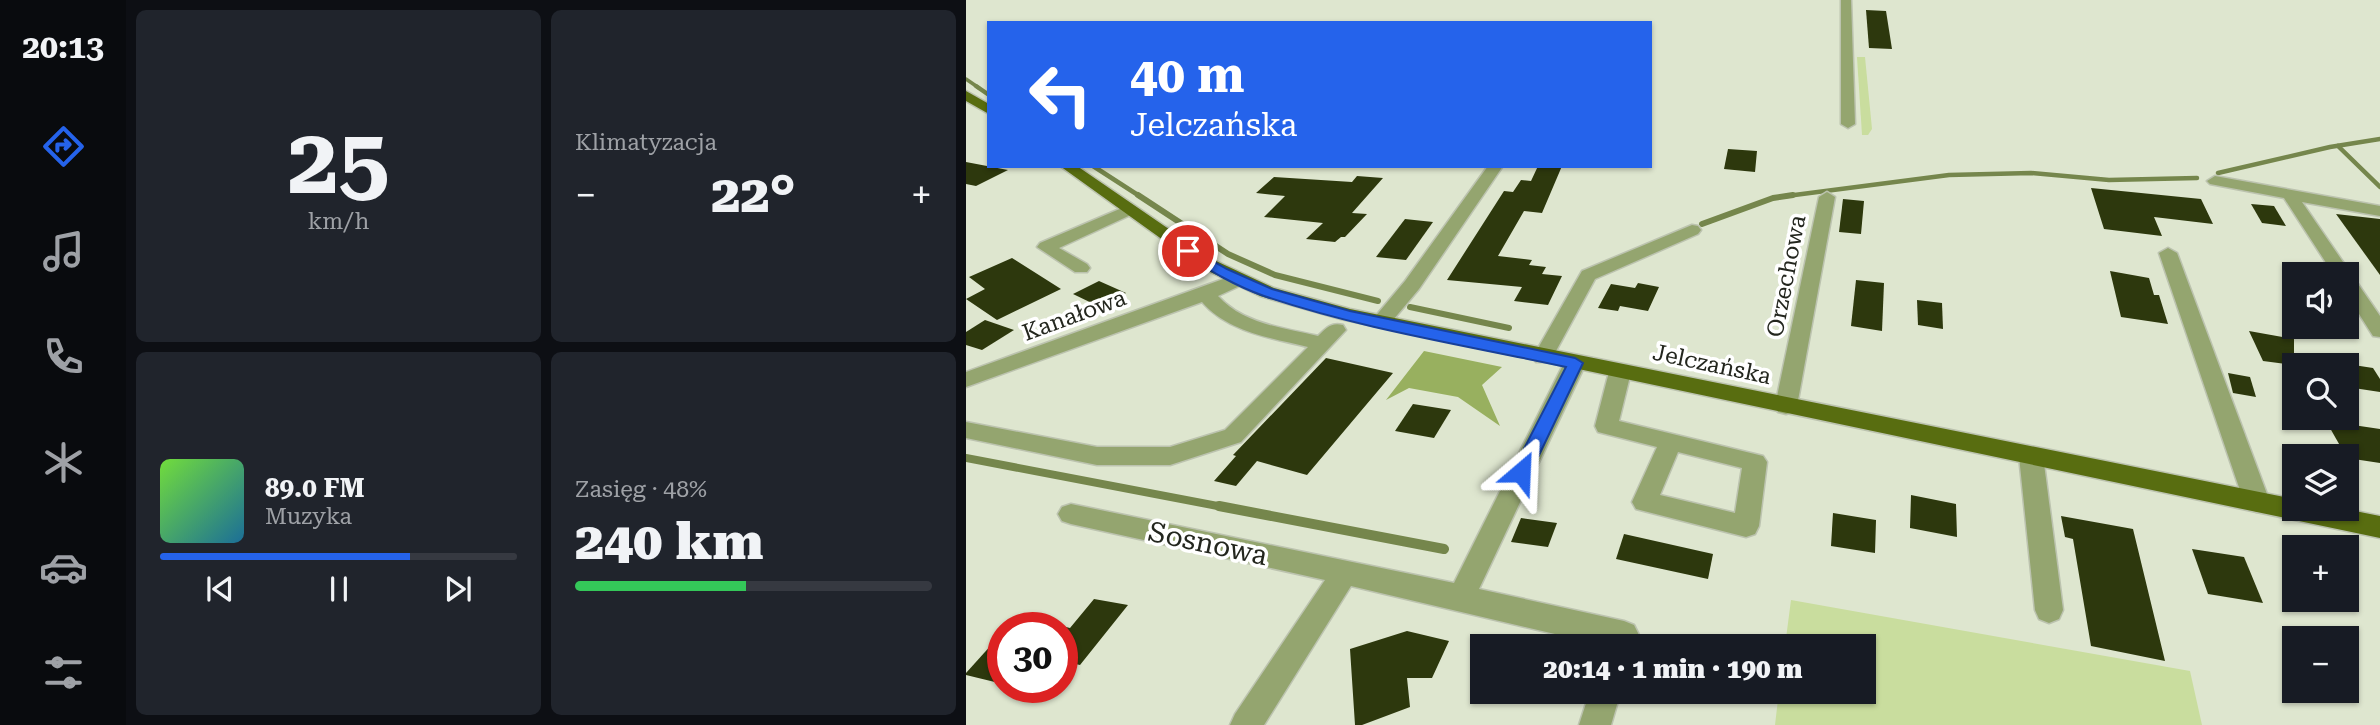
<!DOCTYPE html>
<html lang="pl">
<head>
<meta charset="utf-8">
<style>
  body { margin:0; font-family:"Roboto Serif",serif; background:#20242c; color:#f1f3f6; height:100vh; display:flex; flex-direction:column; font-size:26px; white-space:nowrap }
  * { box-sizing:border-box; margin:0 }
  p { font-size:23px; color:#9ea1a6 }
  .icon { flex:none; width:38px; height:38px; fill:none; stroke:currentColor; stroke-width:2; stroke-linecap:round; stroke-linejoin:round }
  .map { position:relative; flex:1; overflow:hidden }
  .panel { display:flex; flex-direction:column; gap:10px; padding:10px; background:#0d0f14; width:840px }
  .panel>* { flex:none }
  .guide { position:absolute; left:21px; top:21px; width:665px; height:147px; border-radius:0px; box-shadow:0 2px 5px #0004; background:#2563eb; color:#fff; overflow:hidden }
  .buttons { position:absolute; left:1316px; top:262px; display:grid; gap:14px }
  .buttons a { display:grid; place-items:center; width:77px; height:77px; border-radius:0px; background:#171b24; box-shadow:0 2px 5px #0004; font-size:35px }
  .speed { position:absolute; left:21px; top:612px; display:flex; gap:14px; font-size:35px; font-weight:700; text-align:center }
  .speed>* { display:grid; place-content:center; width:91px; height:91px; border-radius:50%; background:#171b24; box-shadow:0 2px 5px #0004; line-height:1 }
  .speed .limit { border:10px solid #d22; background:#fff; color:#111 }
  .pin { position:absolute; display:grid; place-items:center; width:60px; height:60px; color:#fff; margin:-30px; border:4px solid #fff; border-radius:50%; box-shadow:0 2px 7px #0007 }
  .me { position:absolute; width:77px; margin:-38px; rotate:26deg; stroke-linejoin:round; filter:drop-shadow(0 0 5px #0008) }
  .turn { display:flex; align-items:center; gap:24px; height:147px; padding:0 28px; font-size:32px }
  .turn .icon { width:91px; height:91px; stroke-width:2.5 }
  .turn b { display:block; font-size:49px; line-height:60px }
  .big { font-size:52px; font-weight:800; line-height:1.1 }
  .panel .widget { flex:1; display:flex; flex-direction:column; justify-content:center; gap:10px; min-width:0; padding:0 24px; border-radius:10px; background:#20242c }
  .panel .dial { align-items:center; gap:0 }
  .dial b { font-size:91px; line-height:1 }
  .song { display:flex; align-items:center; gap:21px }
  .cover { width:84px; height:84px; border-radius:10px; background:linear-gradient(135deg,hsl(100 70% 55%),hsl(200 70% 35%)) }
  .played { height:7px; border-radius:4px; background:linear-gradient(90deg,#2563eb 70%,#363941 70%) }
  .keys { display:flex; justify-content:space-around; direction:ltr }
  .heat { display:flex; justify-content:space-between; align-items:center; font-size:38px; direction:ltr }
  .charge { height:10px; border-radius:5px; background:linear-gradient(90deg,#34c759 48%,#363941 0) }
  .panel .tiles { flex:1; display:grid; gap:10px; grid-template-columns:repeat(2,1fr) }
  .trip { position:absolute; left:504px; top:634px; width:406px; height:70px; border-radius:0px; background:#171b24; box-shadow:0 2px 5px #0004; font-weight:800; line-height:70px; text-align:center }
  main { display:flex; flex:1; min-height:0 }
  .tabs { display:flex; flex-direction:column; width:126px; justify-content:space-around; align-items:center; background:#090b0e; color:#9ea1a6 }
  .tabs .icon { width:49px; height:49px }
  .tabs .current { color:#2563eb }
  .tabs b { font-size:32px; color:#f1f3f6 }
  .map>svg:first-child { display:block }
  .green { fill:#c9dd9e }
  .forest { fill:#98b05f }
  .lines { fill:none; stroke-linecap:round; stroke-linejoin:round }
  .stream-far4 { stroke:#75864c; stroke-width:3.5 }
  .stream-far3 { stroke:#75864c; stroke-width:4.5 }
  .stream-far2 { stroke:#75864c; stroke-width:6 }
  .stream-far1 { stroke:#75864c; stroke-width:8 }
  .stream { stroke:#75864c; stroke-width:10 }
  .building { fill:#2d380d }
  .minor-casing { stroke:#bcc3af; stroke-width:3 }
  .major-casing { stroke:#bcc3af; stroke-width:3 }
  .minor { fill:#94a56f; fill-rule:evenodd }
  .major { fill:#586d10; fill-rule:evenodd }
  .route { fill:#2563eb; stroke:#184099; stroke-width:2 }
  .labels { text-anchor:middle; stroke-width:7; stroke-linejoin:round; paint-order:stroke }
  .street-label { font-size:23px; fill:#23261e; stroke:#fff }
  .near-street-label { font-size:28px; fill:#23261e; stroke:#fff }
</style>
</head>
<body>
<main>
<nav class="tabs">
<b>20:13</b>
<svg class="icon current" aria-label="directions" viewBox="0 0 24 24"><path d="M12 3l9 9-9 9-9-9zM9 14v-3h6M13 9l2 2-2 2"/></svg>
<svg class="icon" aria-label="music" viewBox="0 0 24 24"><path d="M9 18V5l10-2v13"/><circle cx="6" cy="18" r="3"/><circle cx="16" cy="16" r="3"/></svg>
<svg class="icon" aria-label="phone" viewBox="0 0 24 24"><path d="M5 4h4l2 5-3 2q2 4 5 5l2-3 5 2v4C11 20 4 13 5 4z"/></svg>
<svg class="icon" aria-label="climate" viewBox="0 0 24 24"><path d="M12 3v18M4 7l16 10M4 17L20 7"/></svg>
<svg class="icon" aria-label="car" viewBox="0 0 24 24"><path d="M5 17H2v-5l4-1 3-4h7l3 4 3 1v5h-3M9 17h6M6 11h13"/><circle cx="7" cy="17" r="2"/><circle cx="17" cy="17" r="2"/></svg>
<svg class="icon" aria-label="filters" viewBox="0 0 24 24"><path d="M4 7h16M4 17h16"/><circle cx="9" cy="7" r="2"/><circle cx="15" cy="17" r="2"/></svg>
</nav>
<section class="panel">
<div class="tiles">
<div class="widget dial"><b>25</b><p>km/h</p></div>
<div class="widget"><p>Klimatyzacja</p>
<div class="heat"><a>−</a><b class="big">22°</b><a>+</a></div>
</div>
<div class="widget">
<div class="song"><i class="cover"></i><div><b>89.0 FM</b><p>Muzyka</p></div></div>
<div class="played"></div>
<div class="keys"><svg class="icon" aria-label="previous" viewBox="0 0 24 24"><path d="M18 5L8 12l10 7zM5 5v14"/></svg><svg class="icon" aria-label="pause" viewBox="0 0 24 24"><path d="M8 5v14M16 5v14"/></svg><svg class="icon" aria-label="next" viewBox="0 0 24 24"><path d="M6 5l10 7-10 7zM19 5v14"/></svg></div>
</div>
<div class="widget"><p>Zasięg · 48%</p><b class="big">240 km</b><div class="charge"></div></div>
</div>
</section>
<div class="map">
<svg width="1414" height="725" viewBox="0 0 1414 725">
  <rect width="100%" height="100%" fill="#dee6cf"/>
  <!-- green -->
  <g class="green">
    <path d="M891,57H899L906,129L902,135H896Z"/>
    <path d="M825,600L1224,671L1236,725H809L813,691H898V646H819Z"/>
  </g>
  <!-- forest -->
  <path class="forest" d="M458,351L536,367L516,385L534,426L492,397L443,388L420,400Z"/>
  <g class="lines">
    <!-- stream-far4 -->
    <path class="stream-far4" d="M0,79L13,88"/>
    <!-- stream-far3 -->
    <g class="stream-far3">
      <path d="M10,86L23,95"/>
      <path d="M1372,146L1414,187"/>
      <path d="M127,166L175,197"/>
      <path d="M1252,173L1364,147L1414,139"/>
      <path d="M813,197L983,175L1065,173L1143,180L1231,178"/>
    </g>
    <!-- stream-far2 -->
    <g class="stream-far2">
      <path d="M172,195L262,254L309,275L412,301"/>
      <path d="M736,224L807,198L827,195"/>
      <path d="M444,307L543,328"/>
    </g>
    <!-- stream-far1 -->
    <path class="stream-far1" d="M0,458L262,508"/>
    <!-- stream -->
    <path class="stream" d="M253,506L478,549"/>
  </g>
  <!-- building -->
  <g class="building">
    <path d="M900,10L920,11L926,49L903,48Z"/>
    <path d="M762,149L791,151L789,172L758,169Z"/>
    <path d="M0,162L42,170L10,186L0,184Z"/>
    <path d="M572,166H596L576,213L558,211L532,256L566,260L563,265L580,267L576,274L596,276L582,305L548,301L556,287L481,280L538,191L547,192L555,180L565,181Z"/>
    <path d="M391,176L417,178L386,213L401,214L379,237H375L369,242L340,239L357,223L298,217L319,196L290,193L308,177L386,182Z"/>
    <path d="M1125,188L1235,199L1247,224L1188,217L1196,236L1138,229Z"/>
    <path d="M877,199L898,201L895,234L873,232Z"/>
    <path d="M1285,204L1308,206L1320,226L1296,223Z"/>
    <path d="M1370,214L1414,219V275Z"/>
    <path d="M439,219L467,222L440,260L410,257Z"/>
    <path d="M46,258L95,289L31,320L0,299L19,289L3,277Z"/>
    <path d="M1144,271L1183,278L1188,295H1193L1202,324L1155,317Z"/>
    <path d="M890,280L918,283L916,331L885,326Z"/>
    <path d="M133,281L160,293L134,307L107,294Z"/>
    <path d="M672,283L693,287L682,311L654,306L652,311L632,308L645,284L669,288Z"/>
    <path d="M951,300L976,303L977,329L952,325Z"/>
    <path d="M19,320L48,330L16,350L0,345V332Z"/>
    <path d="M1283,331L1328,339V365L1297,361Z"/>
    <path d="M360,358L427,373L341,475L291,461L270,486L248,481L270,456L267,455Z"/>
    <path d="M1381,364L1407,368L1414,379V392L1381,387Z"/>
    <path d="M1262,373L1284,377L1290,397L1267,393Z"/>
    <path d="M447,404L485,410L468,438L429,431Z"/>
    <path d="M1360,421L1414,429V463L1381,458Z"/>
    <path d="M945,495L990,504L991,537L944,528Z"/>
    <path d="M867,513L910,520L909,553L865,546Z"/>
    <path d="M1095,516L1167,529L1199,661L1125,646L1107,539L1099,537Z"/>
    <path d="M555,518L591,523L582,547L545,542Z"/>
    <path d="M658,534L747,554L742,579L650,559Z"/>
    <path d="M1226,549L1278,557L1297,603L1242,594Z"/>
    <path d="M128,599L162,605L114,665L96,661V626L104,628Z"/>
    <path d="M441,631L483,641L466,678H441L444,707L396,725H389L384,649Z"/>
    <path d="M37,632V684L0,675V673Z"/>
  </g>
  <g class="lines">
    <defs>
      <g id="minor">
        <path d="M875,0H885L889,124L882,128L875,124Z"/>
        <path d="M522,166H537L453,289L422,326H408L405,322L408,318L439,281Z"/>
        <path d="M1249,176L1414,206V216L1336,202L1414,316V337L1407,336L1381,295V275H1368L1318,198L1244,184L1241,181Z"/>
        <path d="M861,192L869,197L831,406L828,412L820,414L812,412L809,406L853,197Z"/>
        <path d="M163,205L169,207L171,210L169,213L93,248L121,264L124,268L121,272H109L71,247L74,243Z"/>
        <path d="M726,225L732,226L735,230L732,234L629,279L584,362H570L567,357L616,271Z"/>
        <path d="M1202,248L1211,253L1304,502L1300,509L1291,512L1282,509L1278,502L1193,253Z"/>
        <path d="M271,274L278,276L280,280L278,284L252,296C277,324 318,328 352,336C360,328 365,322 377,325L380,330L275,442L204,465H131L0,438V422L131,447H204L259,430L342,347C305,338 262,332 236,302L0,387V372Z"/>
        <path d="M609,356L616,358L620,363L513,589L658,621L668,625L673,635L670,646H640L385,586L298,725H264L269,714L359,580L105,524L96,521L92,514L96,507L105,504L488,583L598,363L602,358Z"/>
        <path d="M654,365L662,367L665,372L653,421L797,456L801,462L793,526L789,534L780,537L670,509L666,502L691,447L632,432L629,426L643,372L646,367ZM712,452L776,468L769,513L694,495Z"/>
        <path d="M1065,447L1073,450L1077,456L1097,610L1093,619L1083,623L1073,619L1069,610L1053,456L1057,450Z"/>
        <path d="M624,691H655L645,725H613Z"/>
      </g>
      <g id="major">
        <path d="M0,91L23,104V114L0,101Z"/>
        <path d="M94,166H111L248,260L308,288L384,309L1328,499V509H1379L1414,516V538L375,319L294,296L236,268Z"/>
      </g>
    </defs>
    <!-- minor casing -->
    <use href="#minor" class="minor-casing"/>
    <!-- major casing -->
    <use href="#major" class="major-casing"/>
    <!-- minor -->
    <use href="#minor" class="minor"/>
    <!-- major -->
    <use href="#major" class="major"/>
  </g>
  <!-- route -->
  <path class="route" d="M222,247L261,269L306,289L384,311L609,358L617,363L565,472L562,477H549L546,472L600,367C499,345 395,329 298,296C269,286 243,270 217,254L215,251Z"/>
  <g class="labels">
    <!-- street labels -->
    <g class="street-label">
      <text transform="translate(820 276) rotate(-79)" y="8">Orzechowa</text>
      <text transform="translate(108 315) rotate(-20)" y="8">Kanałowa</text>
      <text transform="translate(746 364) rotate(12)" y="8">Jelczańska</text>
    </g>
    <!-- near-street labels -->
    <g class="near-street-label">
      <text transform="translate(242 543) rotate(12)" y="10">Sosnowa</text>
    </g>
  </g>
</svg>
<div class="buttons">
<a><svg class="icon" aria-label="sound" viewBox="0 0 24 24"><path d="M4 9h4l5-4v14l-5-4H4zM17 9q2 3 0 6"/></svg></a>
<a><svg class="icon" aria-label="search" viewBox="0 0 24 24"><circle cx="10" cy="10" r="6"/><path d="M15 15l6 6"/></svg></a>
<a><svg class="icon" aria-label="layers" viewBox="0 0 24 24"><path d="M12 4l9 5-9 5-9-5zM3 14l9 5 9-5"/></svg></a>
<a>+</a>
<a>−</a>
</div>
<div class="speed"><div class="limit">30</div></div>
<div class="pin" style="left:222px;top:251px;background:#d93025"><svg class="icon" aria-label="arrive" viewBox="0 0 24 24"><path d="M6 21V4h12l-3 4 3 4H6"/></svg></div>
<svg class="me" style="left:555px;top:472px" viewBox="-20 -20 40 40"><path d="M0-17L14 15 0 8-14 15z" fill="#2563eb" stroke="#fff" stroke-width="4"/></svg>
<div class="trip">20:14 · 1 min · 190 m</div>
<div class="guide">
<div class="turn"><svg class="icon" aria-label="left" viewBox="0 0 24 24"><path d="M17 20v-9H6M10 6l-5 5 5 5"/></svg><div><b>40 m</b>Jelczańska</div></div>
</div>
</div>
</main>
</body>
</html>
